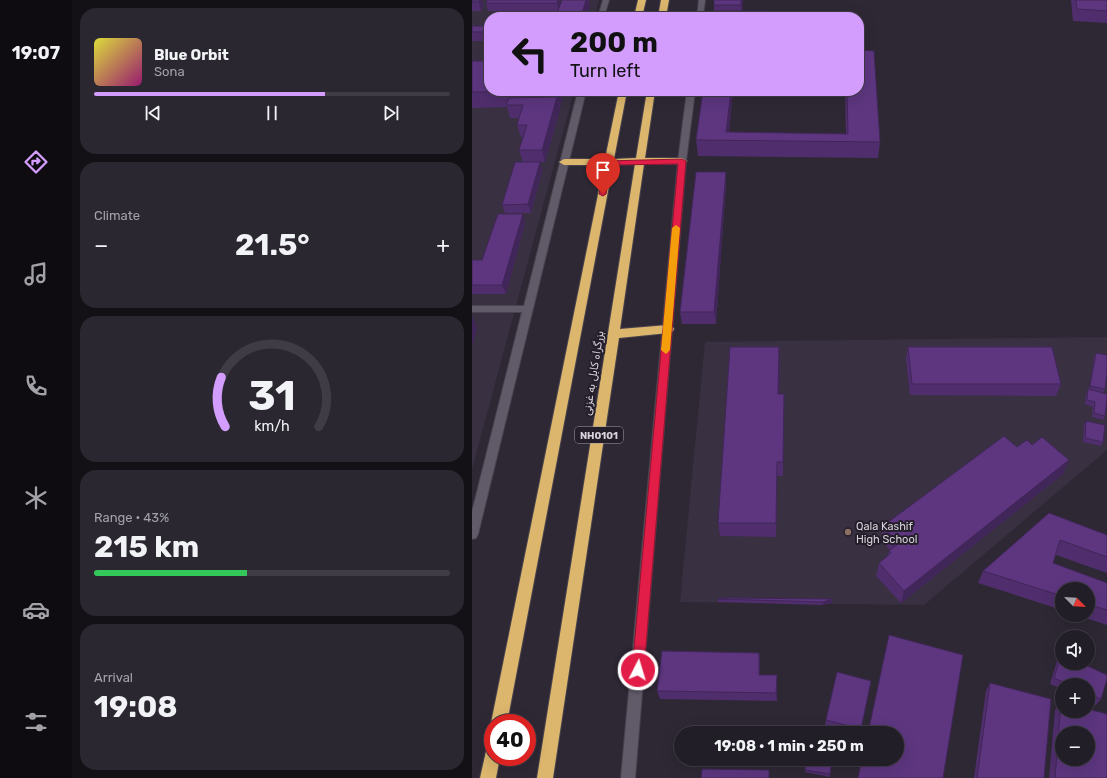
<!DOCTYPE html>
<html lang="en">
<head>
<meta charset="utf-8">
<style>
  body { margin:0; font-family:Rubik,"Noto Sans Arabic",sans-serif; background:#2a2730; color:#f1f3f6; height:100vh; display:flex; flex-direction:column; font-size:15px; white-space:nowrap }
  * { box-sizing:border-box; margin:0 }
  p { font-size:13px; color:#a2a2a8 }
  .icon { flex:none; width:22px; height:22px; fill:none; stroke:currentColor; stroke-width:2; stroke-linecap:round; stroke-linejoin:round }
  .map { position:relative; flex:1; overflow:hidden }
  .drawer { display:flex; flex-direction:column; gap:8px; padding:8px; background:#131016; width:400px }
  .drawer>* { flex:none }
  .hud { position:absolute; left:12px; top:12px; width:380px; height:84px; border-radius:16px; box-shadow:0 4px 16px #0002,0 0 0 1px #3f3c45; background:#d29dfd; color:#111; overflow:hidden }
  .needle { width:26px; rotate:114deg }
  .controls { position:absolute; left:583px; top:582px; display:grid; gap:8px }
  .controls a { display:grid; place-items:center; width:40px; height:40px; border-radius:50%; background:#221e28; box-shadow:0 4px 16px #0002,0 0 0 1px #3f3c45; font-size:20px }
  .speed { position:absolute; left:12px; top:714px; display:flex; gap:8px; font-size:20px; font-weight:700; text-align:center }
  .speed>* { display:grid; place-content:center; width:52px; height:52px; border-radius:50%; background:#221e28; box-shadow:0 4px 16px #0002,0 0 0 1px #3f3c45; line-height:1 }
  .speed .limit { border:6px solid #d22; background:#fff; color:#111 }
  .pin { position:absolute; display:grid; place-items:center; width:34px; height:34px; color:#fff; margin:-41px -17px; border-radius:50% 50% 50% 0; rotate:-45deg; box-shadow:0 0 4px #0007 }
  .pin .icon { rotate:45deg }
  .me { position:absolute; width:44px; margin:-22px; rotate:5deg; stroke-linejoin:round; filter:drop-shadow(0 0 3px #0008) }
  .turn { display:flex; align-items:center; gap:14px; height:84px; padding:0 20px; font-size:18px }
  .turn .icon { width:52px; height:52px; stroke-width:2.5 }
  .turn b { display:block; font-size:28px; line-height:34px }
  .big { font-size:30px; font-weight:700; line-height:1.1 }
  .drawer .tile { flex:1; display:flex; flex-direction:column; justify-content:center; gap:6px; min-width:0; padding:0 14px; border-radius:16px; background:#2a2730 }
  .drawer .dial { align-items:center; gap:0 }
  .dial svg { height:104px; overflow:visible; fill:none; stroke:#3f3c45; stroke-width:7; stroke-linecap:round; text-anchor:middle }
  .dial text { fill:#f1f3f6; stroke:none }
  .song { display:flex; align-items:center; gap:12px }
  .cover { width:48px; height:48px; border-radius:6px; background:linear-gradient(135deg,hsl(60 70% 55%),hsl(320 70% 35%)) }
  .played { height:4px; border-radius:2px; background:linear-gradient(90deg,#d29dfd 65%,#3f3c45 65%) }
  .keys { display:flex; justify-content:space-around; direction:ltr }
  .heat { display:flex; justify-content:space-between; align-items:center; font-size:22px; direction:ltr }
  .charge { height:6px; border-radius:3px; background:linear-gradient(90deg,#34c759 43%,#3f3c45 0) }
  .trip { position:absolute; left:202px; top:726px; width:230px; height:40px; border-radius:20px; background:#221e28; box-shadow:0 4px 16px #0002,0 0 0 1px #3f3c45; font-weight:700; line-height:40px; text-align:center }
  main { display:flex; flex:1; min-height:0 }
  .tab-bar { display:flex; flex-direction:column; width:72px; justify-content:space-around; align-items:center; background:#0e0c10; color:#a2a2a8 }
  .tab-bar .icon { width:28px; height:28px }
  .tab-bar .on { color:#d29dfd }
  .tab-bar b { font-size:18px; color:#f1f3f6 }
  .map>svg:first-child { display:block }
  .built { fill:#393042 }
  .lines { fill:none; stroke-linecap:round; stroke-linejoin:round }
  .minor-casing { stroke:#48434d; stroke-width:2 }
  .highway-casing { stroke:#48434d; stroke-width:2 }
  .minor { fill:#615a69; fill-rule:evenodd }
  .highway { fill:#dcb66d; fill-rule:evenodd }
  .wall { fill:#502e6d }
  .shaded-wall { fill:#412659 }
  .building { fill:#5d367f; stroke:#412659; fill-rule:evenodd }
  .route { fill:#e11d48; stroke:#92132f }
  .slow { fill:#f59e0b }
  .education-dot { fill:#8d6e63; stroke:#241e2a; stroke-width:1.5 }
  .labels { text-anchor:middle; stroke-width:4; stroke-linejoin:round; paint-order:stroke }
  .shield { fill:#241e2a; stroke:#a19ca5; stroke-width:1 }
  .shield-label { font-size:10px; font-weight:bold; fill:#d6d2da }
  .street-label { font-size:11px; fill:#d6d2da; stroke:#241e2a }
  .poi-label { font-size:11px; fill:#d6d2da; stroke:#241e2a; text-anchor:start }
</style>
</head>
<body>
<main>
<nav class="tab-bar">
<b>19:07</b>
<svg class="icon on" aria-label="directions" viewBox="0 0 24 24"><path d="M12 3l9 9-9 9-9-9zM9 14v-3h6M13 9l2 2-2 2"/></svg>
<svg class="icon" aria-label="music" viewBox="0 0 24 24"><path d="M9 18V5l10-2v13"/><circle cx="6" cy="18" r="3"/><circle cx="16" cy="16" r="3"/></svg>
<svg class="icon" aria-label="phone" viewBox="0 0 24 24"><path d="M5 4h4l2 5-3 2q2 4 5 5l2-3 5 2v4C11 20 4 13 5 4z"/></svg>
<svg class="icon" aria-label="climate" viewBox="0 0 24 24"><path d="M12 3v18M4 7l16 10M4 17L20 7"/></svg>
<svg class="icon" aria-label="car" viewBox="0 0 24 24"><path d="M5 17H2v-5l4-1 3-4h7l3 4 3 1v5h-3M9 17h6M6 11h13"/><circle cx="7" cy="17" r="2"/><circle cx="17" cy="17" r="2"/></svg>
<svg class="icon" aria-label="filters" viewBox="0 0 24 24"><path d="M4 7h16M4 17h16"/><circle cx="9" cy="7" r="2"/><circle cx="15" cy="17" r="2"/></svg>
</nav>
<section class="drawer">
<div class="tile">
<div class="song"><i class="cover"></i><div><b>Blue Orbit</b><p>Sona</p></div></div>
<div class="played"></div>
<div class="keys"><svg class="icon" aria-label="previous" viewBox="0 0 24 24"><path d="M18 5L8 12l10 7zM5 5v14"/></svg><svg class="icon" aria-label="pause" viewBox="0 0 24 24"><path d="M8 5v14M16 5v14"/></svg><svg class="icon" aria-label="next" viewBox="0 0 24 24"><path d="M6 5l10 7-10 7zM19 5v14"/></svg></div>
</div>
<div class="tile"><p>Climate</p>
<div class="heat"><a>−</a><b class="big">21.5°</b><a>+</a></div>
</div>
<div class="tile dial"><svg viewBox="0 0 100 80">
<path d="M14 69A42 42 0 1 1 86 69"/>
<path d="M14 69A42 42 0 0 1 11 31" stroke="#d29dfd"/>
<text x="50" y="56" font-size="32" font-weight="700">31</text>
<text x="50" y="72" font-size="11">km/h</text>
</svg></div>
<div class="tile"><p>Range · 43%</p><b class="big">215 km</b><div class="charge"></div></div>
<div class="tile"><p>Arrival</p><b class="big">19:08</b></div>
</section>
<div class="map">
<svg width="635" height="778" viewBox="0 0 635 778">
  <rect width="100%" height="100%" fill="#2e2835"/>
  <!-- built -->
  <g class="built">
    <path d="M0,0H127L122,17H17V91H102L0,469Z"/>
    <path d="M635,337V450L452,605L208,602L233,342Z"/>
  </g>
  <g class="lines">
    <defs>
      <g id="minor">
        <path d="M131,0H137L132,17H126Z"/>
        <path d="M227,0H233L231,17H225Z"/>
        <path d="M106,91H114L6,534L4,538L0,539V512L50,312H0V306H52Z"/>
        <path d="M215,91H223L214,161L163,778H149L206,161Z"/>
      </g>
      <g id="highway">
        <path d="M166,0H174L170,17H162Z"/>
        <path d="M189,0H197L194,17H186Z"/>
        <path d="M147,91H155L142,159L164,158L175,91H183L173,158H210L215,161L210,164H172L148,329L196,325L200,326L202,329L200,332L196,333L147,338L81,778H65L163,164L141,165L35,723H21V727L19,723L132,165H92L87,162L92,159H133Z"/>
        <path d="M21,745V757H28L24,778H8L15,747Z"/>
      </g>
    </defs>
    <!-- minor casing -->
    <use href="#minor" class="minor-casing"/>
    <!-- highway casing -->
    <use href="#highway" class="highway-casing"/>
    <!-- minor -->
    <use href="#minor" class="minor"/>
    <!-- highway -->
    <use href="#highway" class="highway"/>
  </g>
  <!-- wall -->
  <g class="wall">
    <path d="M0,0H10L12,5L9,11H0Z"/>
    <path d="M15,0H87L88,5L118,6L115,17H17L85,13L86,11H16L14,3Z"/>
    <path d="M271,0L270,11H297V17H240L242,11V5Z"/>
    <path d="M599,0H635V23L601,21Z"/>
    <rect x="0" y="26" width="17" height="15"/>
    <path d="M0,61L92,91L88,107H87L88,110L73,162H51L47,150L51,137H49L45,125L47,118H38L35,107L0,108Z"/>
    <path d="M261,91L257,132L374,134L373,91H387L408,142L406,158L226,156L224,140Z"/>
    <path d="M68,162L70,171L59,213H33L30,205Z"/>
    <path d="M254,172V184L244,324H210L208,312Z"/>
    <path d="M53,223L34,294H0V260H10Z"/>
    <path d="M307,347V394H312L311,476H305L304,537L248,536L246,523Z"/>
    <path d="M436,347L589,384L584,396L438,395L434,359Z"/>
    <path d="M624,353L633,389L631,393L633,416L631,420L620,417L621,407L613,404L614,394L617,390L622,357Z"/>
    <path d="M614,421L631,442L629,446L611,442L612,425Z"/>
    <path d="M560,445L597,460L591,474L429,603L404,576L407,563L416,556L417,551L418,550L409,540L411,526L545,447Z"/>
    <path d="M577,513L635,535V573L584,555L581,563L635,583V625L605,615H616V589H590V610L506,583L511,571Z"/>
    <path d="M246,599H360V603L350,605L246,602Z"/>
    <path d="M590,648V663H611V664L635,675V679L629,699L624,705L616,701V685H590V689L578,684L588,651Z"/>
    <path d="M287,653L288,662L287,675H305V701L188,699L185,691Z"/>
    <path d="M399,681L388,733H382L353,725L354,720Z"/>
    <path d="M518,683L572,778H502L514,691Z"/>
    <path d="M589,702L635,778H577L583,710Z"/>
    <path d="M360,759L358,777L333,772V770Z"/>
  </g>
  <!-- shaded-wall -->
  <g class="shaded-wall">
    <path d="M8,0H10L12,5L9,11L7,2Z"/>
    <path d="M86,0H87L88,6L87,11L85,3Z"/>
    <path d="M114,0H117L118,6L115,17H109Z"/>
    <path d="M269,0H271L270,17L269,5Z"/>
    <path d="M84,91H92L88,107Z"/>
    <path d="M259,91H261L256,141L254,132Z"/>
    <path d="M85,97L88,110L73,162L70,150Z"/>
    <path d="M68,162L70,171L59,213L56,204Z"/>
    <path d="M254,172V184L244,324L242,312Z"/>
    <path d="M51,214L53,223L34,294L30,285Z"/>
    <path d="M0,316L5,328L0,347Z"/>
    <path d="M307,347L308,362L307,409L306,394Z"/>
    <path d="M312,394V409L311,476V462Z"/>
    <path d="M597,460L591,474L429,603L432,591Z"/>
    <path d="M305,462V476L304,537V523Z"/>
    <path d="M360,599V603L350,605L351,602Z"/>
    <path d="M287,653L288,662L287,683Z"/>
    <path d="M305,675V701L304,693Z"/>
  </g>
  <!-- building -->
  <g class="building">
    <path d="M0,0H8L7,2H0Z"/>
    <path d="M15,0H86L85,3H14Z"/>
    <path d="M90,0H114L109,17H17L19,13H85Z"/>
    <rect x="242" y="0" width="27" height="5"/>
    <path d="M604,0H635V11L605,9Z"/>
    <path d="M241,11H297L296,17H240Z"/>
    <rect x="0" y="26" width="17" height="6"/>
    <path d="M387,50L402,51L408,142L224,140L231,91H259L254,132L376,134L375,91H387Z"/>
    <path d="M0,61H17V91H84L0,92Z"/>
    <path d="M85,97L70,150H47L55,125H45L51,105H34L37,98Z"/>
    <path d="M43,162H68L56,204L30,205Z"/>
    <path d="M224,172H254L242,312H208Z"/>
    <path d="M26,214H51L30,285H0V260H10Z"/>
    <path d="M258,347H307L306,394H312L311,462H305L304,523H246Z"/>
    <path d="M436,347H580L589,384H440Z"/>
    <path d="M624,353L635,355V373L633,389L618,386Z"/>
    <path d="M616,389L635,394V399L633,416L622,413L623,402L615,400Z"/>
    <path d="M614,421L633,425L631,442L613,438Z"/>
    <path d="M532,436L545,447L555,440L560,445L570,437L597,460L432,591L407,563L419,553L417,551L427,543L411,526Z"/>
    <path d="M577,513L635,535V557L588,540L581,563L635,583V610L616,604V589H590V596L511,571Z"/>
    <path d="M256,598L360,599L351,602L246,599Z"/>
    <path d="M417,635L491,655L471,778H386L390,759H425V733H396Z"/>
    <path d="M190,651L287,653V675H305L304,693L185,691Z"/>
    <path d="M590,652V663H611V664L635,675V679L629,699L616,693V685H598L582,678Z"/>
    <path d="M365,672L399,681L389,729L354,720Z"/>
    <path d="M518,683L579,699L572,778H505Z"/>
    <path d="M589,702H590V711H616V709L635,714V778H583ZM590,733H616V759H590Z"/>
    <path d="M335,759H360L358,774L333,770Z"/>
    <path d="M230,769L297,770V778H229Z"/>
  </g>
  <!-- route -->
  <path class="route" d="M210,159L214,161L172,670L170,674L166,675L162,674L160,670L206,164L140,165L134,194L131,196L127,194L134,161Z"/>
  <!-- slow -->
  <path class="slow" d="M204,225L208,228L198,350L194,354L189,350L200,228Z"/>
  <!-- markers -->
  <circle class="education-dot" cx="376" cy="532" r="4"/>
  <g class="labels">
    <!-- shield labels -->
    <rect class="shield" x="103" y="427" width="48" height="16" rx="3"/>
    <g class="shield-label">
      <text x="127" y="439">NH0101</text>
    </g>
    <!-- street labels -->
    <g class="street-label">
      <text transform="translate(121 373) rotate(-81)" y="4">بزرگراه کابل به غزنی</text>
    </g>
    <!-- poi labels -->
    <g class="poi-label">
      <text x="384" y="530">Qala Kashif<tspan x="384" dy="13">High School</tspan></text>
    </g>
  </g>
</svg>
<div class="controls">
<a><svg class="needle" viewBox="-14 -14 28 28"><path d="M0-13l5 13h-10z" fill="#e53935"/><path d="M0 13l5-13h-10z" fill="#a2a2a8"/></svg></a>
<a><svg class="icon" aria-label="sound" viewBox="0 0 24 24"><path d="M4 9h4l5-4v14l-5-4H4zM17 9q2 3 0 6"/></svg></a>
<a>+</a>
<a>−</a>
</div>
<div class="speed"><div class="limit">40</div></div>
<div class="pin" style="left:131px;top:194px;background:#d93025"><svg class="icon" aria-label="arrive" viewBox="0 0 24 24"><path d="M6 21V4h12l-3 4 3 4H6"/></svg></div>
<svg class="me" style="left:166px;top:670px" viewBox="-20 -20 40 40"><circle r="17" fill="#e11d48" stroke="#fff" stroke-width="3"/><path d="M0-11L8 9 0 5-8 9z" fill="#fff"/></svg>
<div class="trip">19:08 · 1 min · 250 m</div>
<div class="hud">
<div class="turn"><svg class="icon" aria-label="left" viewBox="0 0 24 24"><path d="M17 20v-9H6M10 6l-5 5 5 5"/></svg><div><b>200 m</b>Turn left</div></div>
</div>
</div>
</main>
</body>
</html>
